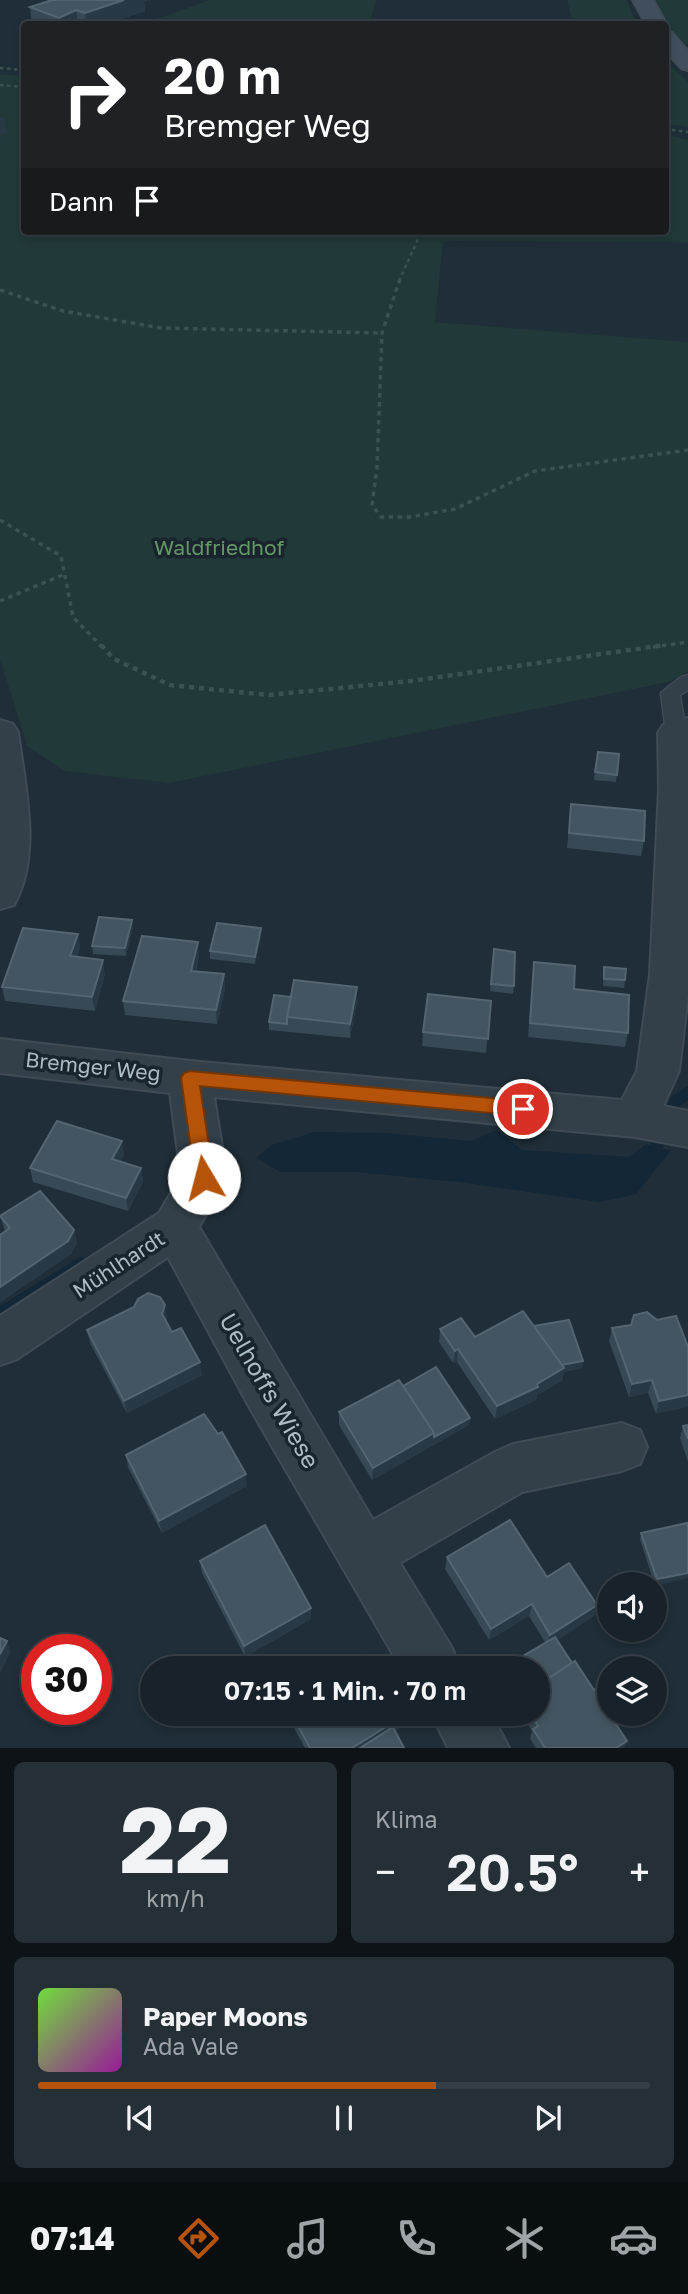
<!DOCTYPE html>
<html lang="de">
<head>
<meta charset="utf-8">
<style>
  body { margin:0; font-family:"Golos Text",sans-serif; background:#242f36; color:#f1f3f6; height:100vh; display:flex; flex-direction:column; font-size:26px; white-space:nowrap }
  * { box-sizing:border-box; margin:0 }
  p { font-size:23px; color:#9ea4a8 }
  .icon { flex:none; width:38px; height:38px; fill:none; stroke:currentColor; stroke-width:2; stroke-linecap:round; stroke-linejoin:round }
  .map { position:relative; height:1748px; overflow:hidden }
  .drawer { display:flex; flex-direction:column; gap:14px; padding:14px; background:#0d1317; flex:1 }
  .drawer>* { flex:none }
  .hud { position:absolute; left:21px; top:21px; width:648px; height:214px; border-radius:7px; box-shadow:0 4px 10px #0003,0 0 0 2px #363f47; background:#202124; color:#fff; overflow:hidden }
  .fabs { position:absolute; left:597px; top:1572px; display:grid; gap:14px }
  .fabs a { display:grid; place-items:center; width:70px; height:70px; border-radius:50%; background:#17222a; box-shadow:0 4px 10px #0003,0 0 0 2px #363f47; font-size:35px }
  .speed { position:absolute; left:21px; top:1634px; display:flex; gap:14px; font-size:35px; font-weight:700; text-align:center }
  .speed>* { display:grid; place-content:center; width:91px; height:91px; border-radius:50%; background:#17222a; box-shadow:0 4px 10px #0003,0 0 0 2px #363f47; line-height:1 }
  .speed .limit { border:10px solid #d22; background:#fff; color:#111 }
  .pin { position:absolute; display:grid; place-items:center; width:60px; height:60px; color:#fff; margin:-30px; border:4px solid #fff; border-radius:50%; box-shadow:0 2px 7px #0007 }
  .me { position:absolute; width:77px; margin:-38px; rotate:352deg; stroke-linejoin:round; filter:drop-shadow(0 0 5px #0008) }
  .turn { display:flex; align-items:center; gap:24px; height:147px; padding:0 28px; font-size:32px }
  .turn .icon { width:91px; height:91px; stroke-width:2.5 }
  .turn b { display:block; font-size:49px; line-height:60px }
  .then { display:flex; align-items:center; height:66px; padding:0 28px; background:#0003; gap:14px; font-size:26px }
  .big { font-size:52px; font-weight:600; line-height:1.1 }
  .drawer .tile { flex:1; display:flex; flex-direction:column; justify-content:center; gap:10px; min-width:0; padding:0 24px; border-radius:10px; background:#242f36 }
  .drawer .dial { align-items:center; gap:0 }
  .dial b { font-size:91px; line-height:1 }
  .song { display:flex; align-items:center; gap:21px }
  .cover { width:84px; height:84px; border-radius:10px; background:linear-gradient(135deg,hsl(100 70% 55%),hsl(300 70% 35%)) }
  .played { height:7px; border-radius:4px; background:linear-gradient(90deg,#b45309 65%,#363f47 65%) }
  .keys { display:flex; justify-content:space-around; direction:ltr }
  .heat { display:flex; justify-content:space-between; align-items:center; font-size:38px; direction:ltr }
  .drawer .tiles { flex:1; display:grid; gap:14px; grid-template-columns:1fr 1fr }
  .tile:last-child { grid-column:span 2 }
  .trip { position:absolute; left:140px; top:1656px; width:410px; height:70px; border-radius:35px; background:#17222a; box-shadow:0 4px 10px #0003,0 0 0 2px #363f47; font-weight:600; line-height:70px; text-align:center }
  .tabs { display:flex; height:112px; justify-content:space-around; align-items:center; background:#090e11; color:#9ea4a8 }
  .tabs .icon { width:49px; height:49px }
  .tabs .on { color:#b45309 }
  .tabs b { font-size:32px; color:#f1f3f6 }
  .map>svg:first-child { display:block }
  .green { fill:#213938 }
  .water { fill:#132736 }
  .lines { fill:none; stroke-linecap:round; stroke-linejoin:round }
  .stream { fill:#132736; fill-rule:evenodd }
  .service-casing { stroke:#3f4b55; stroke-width:3 }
  .minor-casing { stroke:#3f4b55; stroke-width:4 }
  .secondary-casing { stroke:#3f4b55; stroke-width:4 }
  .path-far2 { stroke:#3a5250; stroke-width:2.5; stroke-dasharray:3.5 3.5; stroke-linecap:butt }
  .path-far1 { stroke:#3a5250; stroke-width:3.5; stroke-dasharray:4.5 4.5; stroke-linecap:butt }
  .path { stroke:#3a5250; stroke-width:4.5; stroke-dasharray:5 5; stroke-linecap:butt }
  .service { fill:#334049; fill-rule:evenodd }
  .minor { fill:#334049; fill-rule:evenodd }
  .secondary { fill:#414f5c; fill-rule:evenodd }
  .wall { fill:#374955 }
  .shaded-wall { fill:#283945 }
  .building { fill:#445561; stroke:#546571; stroke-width:2 }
  .route { fill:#b45309; stroke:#753606; stroke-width:2 }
  .labels { text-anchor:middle; stroke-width:7; stroke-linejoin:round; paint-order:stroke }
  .park-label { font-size:21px; fill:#649767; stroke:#19242d }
  .street-label { font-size:21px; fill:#adbbc5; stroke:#19242d }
  .near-street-label { font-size:24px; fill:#adbbc5; stroke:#19242d }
</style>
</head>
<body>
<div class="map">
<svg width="688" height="1748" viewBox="0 0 688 1748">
  <rect width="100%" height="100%" fill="#1f2e38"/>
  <!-- green -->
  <g class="green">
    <path d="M210,0H376L370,24H142Z"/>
    <path d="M567,0H626L637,24H573Z"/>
    <path d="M656,0H688V46L671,30Z"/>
    <path d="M665,60L688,82V127L665,124Z"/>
    <path d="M0,74L24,76V231H665V134L688,140V242L443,241L435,322L688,342V671L668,682L169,783L65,771L27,746L0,659Z"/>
  </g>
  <!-- water -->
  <path class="water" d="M496,1130L522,1150L629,1157L646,1144L656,1148L671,1150L636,1194L599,1202L459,1182L356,1172H281L256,1158L272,1145L315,1132L382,1133L472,1141Z"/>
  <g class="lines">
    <!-- stream -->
    <g class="stream">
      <path d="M688,1086V1100L681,1105L661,1152L656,1154L651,1152L649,1148L671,1097Z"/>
      <path d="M80,1257L85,1259L87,1264L85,1269L0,1321V1306Z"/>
    </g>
    <defs>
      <path id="service" d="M688,675V690L680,695L686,733L683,738H669L666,733L661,693L681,677Z"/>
      <g id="minor">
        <path d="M688,718V995L679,1071L663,1106L688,1111V1147L635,1137L214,1097L227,1178L199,1227L373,1520L495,1452L513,1444L622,1423L640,1430L647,1447L640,1464L622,1471L522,1492L400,1563L452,1648L460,1668H401L251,1410L168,1257L17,1359L0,1365V1316L159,1213L181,1176L170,1093L0,1073V1039L190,1061L622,1100L637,1071L650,974L659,789L658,733L663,725Z"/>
        <path d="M0,720L13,724L18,732C25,786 42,855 14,905L0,909Z"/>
        <path d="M431,1713H491L509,1748H448Z"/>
      </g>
      <g id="secondary">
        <path d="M633,0H653L666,24L665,26L646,24Z"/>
        <path d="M665,31L672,33L688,51V70L681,68L665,50Z"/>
      </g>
    </defs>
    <!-- service casing -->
    <use href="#service" class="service-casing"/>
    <!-- minor casing -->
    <use href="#minor" class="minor-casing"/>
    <!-- secondary casing -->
    <use href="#secondary" class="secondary-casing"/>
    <!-- path-far2 -->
    <g class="path-far2">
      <path d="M0,68L24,70"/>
      <path d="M0,85L24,87"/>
      <path d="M665,129L688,132"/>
      <path d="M399,281L419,237L413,231"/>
    </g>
    <!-- path-far1 -->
    <g class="path-far1">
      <path d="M400,279L382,333L377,468L372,505L381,517H410L455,509L535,471L688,450"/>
      <path d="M0,290L63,311L161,328L382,333"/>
      <path d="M0,520L61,556L73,617L102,647"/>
      <path d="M0,601L65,574"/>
      <path d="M653,647L688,642"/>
    </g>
    <!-- path -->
    <path class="path" d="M101,645L114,659L170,685L269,695L411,681L665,645"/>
    <!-- service -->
    <use href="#service" class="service"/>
    <!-- minor -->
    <use href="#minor" class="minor"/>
    <!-- secondary -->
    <use href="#secondary" class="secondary"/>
  </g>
  <!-- wall -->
  <g class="wall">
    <path d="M52,0H151L144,2L145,11L107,24H32L30,7Z"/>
    <path d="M598,752L619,754L616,782L594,780Z"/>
    <path d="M571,804L644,841L641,856L567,848Z"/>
    <path d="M132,920L133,927L126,956L93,954L92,946Z"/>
    <path d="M261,928V935L255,964L210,959V951Z"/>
    <path d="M78,934L80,948L77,957L105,974L95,1011L5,1001L2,987Z"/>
    <path d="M494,949L514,986L513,994L490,991Z"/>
    <path d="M199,956L196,971L224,974L225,989L217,1024L125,1015L123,1001Z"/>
    <path d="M534,962L574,989L628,1033L625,1047L528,1037Z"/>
    <path d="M604,967L625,980L624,988L603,986Z"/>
    <path d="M357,987V1001L350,1038L269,1030V1022L291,997Z"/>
    <path d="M491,1001L486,1053L422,1046L423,1032Z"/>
    <path d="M124,1154L120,1162L141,1168L143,1182L128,1211L33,1182L30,1168Z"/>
    <path d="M0,1216L74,1230L77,1243L71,1254L0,1302V1235L5,1231Z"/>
    <path d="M167,1319L166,1321L172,1332L202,1375L127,1413L90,1343L87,1330Z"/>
    <path d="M534,1326L583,1361L582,1368L564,1372L562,1381L537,1395L536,1400L495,1419L457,1362L453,1363L439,1342L440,1329L475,1337Z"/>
    <path d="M612,1328L688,1347L656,1414L648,1393L629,1397L609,1341Z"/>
    <path d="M403,1386L470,1418L469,1425L372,1480L339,1425V1412Z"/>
    <path d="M688,1425V1462L680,1438L683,1426Z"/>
    <path d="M126,1455L247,1486L162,1533L128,1467Z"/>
    <path d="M688,1527L655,1586L640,1539L641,1533Z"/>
    <path d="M447,1557L547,1577L597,1605L594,1616L557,1640L572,1663L609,1713H611L610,1716L627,1741L624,1748H536L530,1739L532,1731L521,1713H537L545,1642L529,1616L489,1640L445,1569Z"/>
    <path d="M200,1561L311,1608V1619L245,1657L202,1573Z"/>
    <path d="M286,1713H396L399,1729L395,1731L404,1748H305Z"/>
  </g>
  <!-- shaded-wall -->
  <g class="shaded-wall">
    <path d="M124,0H151L144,2L145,11L107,24H86L85,13Z"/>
    <path d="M76,10L78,24H60L59,18Z"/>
    <path d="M0,118H4L7,134L2,135V137L0,138Z"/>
    <path d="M132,920L133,927L126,956L125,948Z"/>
    <path d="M261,928V935L255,964V957Z"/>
    <path d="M78,934L80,948L73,970L70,956Z"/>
    <path d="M198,942L199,956L192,985L191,971Z"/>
    <path d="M103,960L105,974L95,1011L92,997Z"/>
    <path d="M224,974L225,989L217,1024L216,1010Z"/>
    <path d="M357,987V1001L350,1038V1024Z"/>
    <path d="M122,1141L124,1154L114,1173L112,1159Z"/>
    <path d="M141,1168L143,1182L128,1211L126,1198Z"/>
    <path d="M74,1230L77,1243L71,1254L0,1302V1287Z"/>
    <path d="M165,1305L167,1319L164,1327L162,1314Z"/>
    <path d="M458,1349L457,1362L453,1363L455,1351Z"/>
    <path d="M583,1361L582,1368L564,1372L562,1381L537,1395L536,1400L495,1419L497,1406L537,1384L558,1366Z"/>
    <path d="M200,1362L202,1375L127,1413L124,1401Z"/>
    <path d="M652,1380L648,1393L629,1397L632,1384Z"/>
    <path d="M688,1395V1407L656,1414L659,1401Z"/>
    <path d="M470,1418L469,1425L372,1480L373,1468L434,1433Z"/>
    <path d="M246,1474L247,1486L162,1533L159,1521Z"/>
    <path d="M688,1573V1578L655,1586L657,1579Z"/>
    <path d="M532,1604L529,1616L489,1640L491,1629Z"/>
    <path d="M597,1605L594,1616L548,1646L550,1635Z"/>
    <path d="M311,1608V1619L245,1657L244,1646Z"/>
    <path d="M7,1641L11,1652L0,1673V1654Z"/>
    <path d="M399,1719V1729L368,1748H352Z"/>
    <path d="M627,1741L624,1748H616Z"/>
  </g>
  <!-- building -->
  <g class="building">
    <path d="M52,0H124L85,13L76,10L59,18L30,7Z"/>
    <path d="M598,752L619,754L617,775L595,772Z"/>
    <path d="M571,804L645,811L644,841L569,833Z"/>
    <path d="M99,917L132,920L125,948L92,946Z"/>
    <path d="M217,923L261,928L255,957L210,951Z"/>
    <path d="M23,928L78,934L70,956L103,960L92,997L2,987Z"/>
    <path d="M142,936L198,942L191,971L224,974L216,1010L123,1001Z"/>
    <path d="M494,949L515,952L514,986L491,984Z"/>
    <path d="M534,962L575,966L574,989L629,995L628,1033L530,1023Z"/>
    <path d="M604,967L626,969L625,980L604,979Z"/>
    <path d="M294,980L357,987L350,1024L287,1017Z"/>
    <path d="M428,994L491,1001L488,1039L423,1032Z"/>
    <path d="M274,995L291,997L287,1017V1024L269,1022Z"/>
    <path d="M57,1121L122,1141L112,1159L141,1168L126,1198L30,1168Z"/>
    <path d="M40,1191L74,1230L68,1241L0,1287V1235L10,1228L0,1216Z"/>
    <path d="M148,1293L160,1297L165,1305L162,1314L172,1332L181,1328L200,1362L124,1401L87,1330L134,1307L138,1299Z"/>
    <path d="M523,1311L564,1368L537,1384L538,1387L497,1406L458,1349L455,1351L440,1329L461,1318L475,1337Z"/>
    <path d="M647,1312L657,1320L676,1316L688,1347V1395L659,1401L652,1380L632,1384L612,1328L631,1325L634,1315Z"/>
    <path d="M569,1320L583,1361L562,1365L534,1326Z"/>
    <path d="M436,1367L470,1418L434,1437V1433L403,1386Z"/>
    <path d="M399,1380L434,1433L373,1468L339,1412Z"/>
    <path d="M204,1414L218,1434L222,1432L246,1474L159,1521L126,1455Z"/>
    <path d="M688,1425V1439L683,1426Z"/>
    <path d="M510,1520L547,1577L569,1563L597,1605L550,1635L532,1604L491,1629L447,1557Z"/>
    <path d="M687,1523L688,1527V1573L657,1579L641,1533Z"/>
    <path d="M265,1525L311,1608L244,1646L200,1561Z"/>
    <path d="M555,1637L572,1663L549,1678L546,1674L537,1679V1668H503Z"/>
    <path d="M0,1638L7,1641L0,1654Z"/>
    <path d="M363,1655L370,1668H341Z"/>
    <path d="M330,1660L334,1668H316Z"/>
    <path d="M575,1661L594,1690L598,1687L609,1705V1712H608L627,1741L616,1748H545L533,1729L538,1726L530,1713H537V1679L546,1674L549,1678Z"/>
    <path d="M291,1713H396L399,1719L352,1748H310Z"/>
    <path d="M393,1727L404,1748H360Z"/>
  </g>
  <!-- route -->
  <path class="route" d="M190,1071L523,1101L530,1104L532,1109L530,1114L523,1116L200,1086L214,1178L211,1183L204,1186L198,1183L195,1178L181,1078L184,1073Z"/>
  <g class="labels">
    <!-- park labels -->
    <g class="park-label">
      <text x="219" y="555">Waldfriedhof</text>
    </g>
    <!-- street labels -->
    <g class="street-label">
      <text transform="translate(93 1067) rotate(6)" y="7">Bremger Weg</text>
      <text transform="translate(119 1265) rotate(-33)" y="7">Mühlhardt</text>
    </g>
    <!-- near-street labels -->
    <g class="near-street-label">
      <text transform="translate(269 1391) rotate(60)" y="8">Uelhoffs Wiese</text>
    </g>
  </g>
</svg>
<div class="fabs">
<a><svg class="icon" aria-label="sound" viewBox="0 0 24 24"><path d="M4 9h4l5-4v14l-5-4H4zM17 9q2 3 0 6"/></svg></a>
<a><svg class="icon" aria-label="layers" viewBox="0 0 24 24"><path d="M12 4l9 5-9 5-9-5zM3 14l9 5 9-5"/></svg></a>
</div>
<div class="speed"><div class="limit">30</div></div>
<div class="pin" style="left:523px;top:1109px;background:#d93025"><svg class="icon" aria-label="arrive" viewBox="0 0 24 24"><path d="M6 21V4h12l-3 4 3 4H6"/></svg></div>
<svg class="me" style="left:204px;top:1178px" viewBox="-20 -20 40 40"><circle r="19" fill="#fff"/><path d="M0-13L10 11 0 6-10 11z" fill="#b45309"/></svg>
<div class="trip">07:15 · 1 Min. · 70 m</div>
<div class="hud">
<div class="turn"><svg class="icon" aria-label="right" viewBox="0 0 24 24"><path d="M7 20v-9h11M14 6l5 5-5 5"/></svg><div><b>20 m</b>Bremger Weg</div></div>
<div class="then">Dann<svg class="icon" aria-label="arrive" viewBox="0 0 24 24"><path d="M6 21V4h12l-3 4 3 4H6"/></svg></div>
</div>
</div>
<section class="drawer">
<div class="tiles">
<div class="tile dial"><b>22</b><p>km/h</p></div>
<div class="tile"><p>Klima</p>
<div class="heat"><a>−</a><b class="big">20.5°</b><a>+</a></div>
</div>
<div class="tile">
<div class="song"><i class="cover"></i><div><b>Paper Moons</b><p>Ada Vale</p></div></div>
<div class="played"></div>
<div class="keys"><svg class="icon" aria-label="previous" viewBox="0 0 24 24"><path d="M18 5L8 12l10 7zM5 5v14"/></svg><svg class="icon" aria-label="pause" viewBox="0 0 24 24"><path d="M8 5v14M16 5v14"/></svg><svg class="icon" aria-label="next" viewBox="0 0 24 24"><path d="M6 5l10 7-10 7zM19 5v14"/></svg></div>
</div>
</div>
</section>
<nav class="tabs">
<b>07:14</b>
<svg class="icon on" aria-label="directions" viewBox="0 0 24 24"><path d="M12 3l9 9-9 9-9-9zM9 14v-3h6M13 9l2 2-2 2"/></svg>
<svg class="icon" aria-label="music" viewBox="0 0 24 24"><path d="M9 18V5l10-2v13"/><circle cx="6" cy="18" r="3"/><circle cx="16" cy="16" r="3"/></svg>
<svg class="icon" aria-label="phone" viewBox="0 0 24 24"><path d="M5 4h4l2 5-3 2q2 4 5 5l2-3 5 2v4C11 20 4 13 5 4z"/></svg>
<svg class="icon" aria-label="climate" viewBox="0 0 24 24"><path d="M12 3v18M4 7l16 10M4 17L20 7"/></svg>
<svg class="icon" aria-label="car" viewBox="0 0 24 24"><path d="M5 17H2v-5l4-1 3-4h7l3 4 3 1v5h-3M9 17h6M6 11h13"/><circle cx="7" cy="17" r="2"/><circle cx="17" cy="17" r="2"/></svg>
</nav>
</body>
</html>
